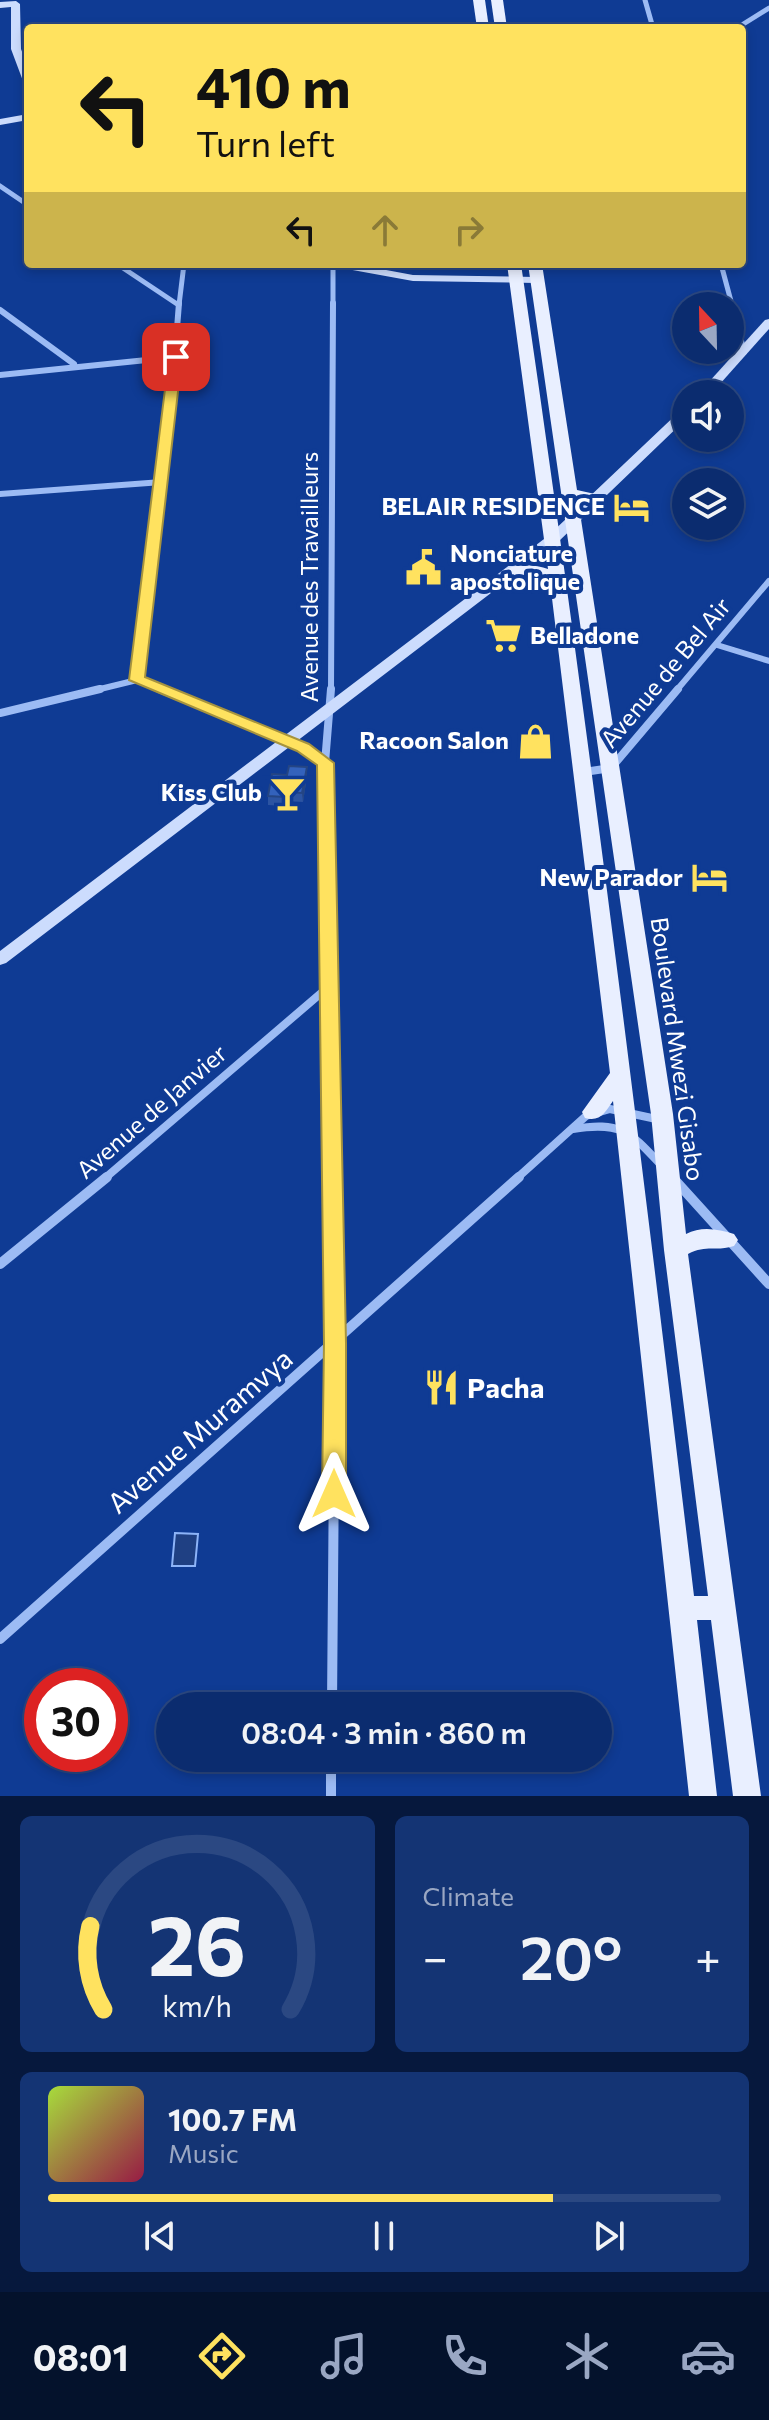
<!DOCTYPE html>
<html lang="en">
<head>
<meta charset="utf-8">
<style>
  body { margin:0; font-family:Commissioner,sans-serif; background:#143474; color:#f1f3f6; height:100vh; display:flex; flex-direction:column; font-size:30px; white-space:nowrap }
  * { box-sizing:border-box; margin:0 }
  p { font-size:26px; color:#9aa7c3 }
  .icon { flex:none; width:44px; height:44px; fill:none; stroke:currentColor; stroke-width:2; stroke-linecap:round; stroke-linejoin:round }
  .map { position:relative; height:1796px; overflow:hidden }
  .sheet { display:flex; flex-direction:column; gap:20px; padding:20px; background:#06183d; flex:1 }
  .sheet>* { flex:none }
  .top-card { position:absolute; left:24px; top:24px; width:722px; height:244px; border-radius:8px; box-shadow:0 4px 12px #0003,0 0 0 2px #2b4882; background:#ffe25f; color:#111; overflow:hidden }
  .needle { width:52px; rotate:338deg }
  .controls { position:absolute; left:672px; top:292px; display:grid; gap:16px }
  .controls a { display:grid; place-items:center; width:72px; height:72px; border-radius:50%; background:#0b2c6f; box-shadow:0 4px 12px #0003,0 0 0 2px #2b4882; font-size:40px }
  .speed { position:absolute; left:24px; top:1668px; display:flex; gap:16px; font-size:40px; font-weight:700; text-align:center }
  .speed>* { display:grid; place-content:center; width:104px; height:104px; border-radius:50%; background:#0b2c6f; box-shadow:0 4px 12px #0003,0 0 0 2px #2b4882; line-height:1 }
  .speed .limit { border:12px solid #d22; background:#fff; color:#111 }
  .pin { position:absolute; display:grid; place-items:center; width:68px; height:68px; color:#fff; margin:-34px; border-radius:16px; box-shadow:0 4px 12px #0006 }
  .me { position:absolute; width:88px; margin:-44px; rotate:0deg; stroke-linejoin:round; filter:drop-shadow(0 0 6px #0008) }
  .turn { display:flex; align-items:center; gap:28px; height:168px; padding:0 40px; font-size:36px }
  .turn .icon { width:104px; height:104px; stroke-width:2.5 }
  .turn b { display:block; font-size:56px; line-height:68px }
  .lanes { display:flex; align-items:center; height:76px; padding:0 40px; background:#0003; justify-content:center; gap:40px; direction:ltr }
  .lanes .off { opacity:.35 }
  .big { font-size:60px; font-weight:600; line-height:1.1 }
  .sheet .tile { flex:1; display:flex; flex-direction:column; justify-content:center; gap:12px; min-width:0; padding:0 28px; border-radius:12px; background:#143474 }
  .sheet .dial { align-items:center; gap:0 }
  .dial svg { height:208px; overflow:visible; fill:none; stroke:#2b4882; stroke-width:7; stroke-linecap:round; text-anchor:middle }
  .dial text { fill:#f1f3f6; stroke:none }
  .song { display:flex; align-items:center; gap:24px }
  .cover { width:96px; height:96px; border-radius:12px; background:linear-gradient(135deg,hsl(80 70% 55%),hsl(340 70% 35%)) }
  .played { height:8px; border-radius:4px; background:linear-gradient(90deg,#ffe25f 75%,#2b4882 75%) }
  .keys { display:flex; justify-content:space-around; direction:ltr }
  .heat { display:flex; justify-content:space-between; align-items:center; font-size:44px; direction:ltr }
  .sheet .tiles { flex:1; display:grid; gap:20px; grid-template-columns:1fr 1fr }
  .tile:last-child { grid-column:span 2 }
  .trip { position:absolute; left:156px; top:1692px; width:456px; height:80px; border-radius:40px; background:#0b2c6f; box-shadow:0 4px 12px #0003,0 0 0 2px #2b4882; font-weight:600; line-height:80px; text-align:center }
  .tab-bar { display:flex; height:128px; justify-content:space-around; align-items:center; background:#04122c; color:#9aa7c3 }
  .tab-bar .icon { width:56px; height:56px }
  .tab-bar .active { color:#ffe25f }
  .tab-bar b { font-size:36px; color:#f1f3f6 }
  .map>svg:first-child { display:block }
  .water { fill:#1f4083; stroke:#8db4f8; stroke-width:2 }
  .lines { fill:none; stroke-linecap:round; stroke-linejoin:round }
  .street-far3 { stroke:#9cbbf4; stroke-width:5 }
  .street-far2 { stroke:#9cbbf4; stroke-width:6 }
  .street-far1 { stroke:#9cbbf4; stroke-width:8 }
  .street { stroke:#9cbbf4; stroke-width:10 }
  .secondary { fill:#ccdcfd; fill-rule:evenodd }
  .primary { fill:#e9efff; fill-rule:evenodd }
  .wall { fill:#2c54a2 }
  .shaded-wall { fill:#244584 }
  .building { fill:#3362bc; stroke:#244584; stroke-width:2 }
  .route { fill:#ffe25f; stroke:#a6933e; stroke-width:2 }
  .labels { text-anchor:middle; stroke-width:8; stroke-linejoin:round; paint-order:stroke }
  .poi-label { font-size:24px; font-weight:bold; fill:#fff; stroke:#0f3b94; text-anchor:end }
  .street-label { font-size:24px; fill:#fff; stroke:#0f3b94 }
  .near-poi-label { font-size:28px; font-weight:bold; fill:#fff; stroke:#0f3b94; text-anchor:start }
  .near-street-label { font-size:28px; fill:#fff; stroke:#0f3b94 }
</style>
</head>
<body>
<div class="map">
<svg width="769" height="1796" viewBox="0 0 769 1796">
  <rect width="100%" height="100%" fill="#0f3b94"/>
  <!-- water -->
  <path class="water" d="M175,1533L198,1534L195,1566H172Z"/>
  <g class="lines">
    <!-- street-far3 -->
    <g class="street-far3">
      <path d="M645,0L653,28"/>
      <path d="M737,28L769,8"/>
      <path d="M0,186L28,205"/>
      <path d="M117,264L177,304"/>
      <path d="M721,264L732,305"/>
      <path d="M179,305L184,264"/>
      <path d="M333,305V264"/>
    </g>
    <!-- street-far2 -->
    <g class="street-far2">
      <path d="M731,303L744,352"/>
      <path d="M0,310L74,364"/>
      <path d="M0,375L176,357"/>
      <path d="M0,494L162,482"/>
      <path d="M717,645L769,661"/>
      <path d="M137,680L171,405L179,303"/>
      <path d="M92,691L137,680L164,691"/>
      <path d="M331,691L333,303"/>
      <path d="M676,691L769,581"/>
    </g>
    <!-- street-far1 -->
    <g class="street-far1">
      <path d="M159,689L303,747L325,763"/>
      <path d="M331,689L325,763L332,1179"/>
      <path d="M0,713L100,689"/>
      <path d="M584,772L611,768L678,689"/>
      <path d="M573,1129C622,1121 630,1132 662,1166"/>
      <path d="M104,1179L327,988"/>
      <path d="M516,1179L586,1116L610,1109L661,1120"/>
    </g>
    <!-- street -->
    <g class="street">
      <path d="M674,1179L769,1284"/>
      <path d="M0,1264L107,1177"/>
      <path d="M0,1639L519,1177"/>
      <path d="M332,1706L335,1343L332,1177"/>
      <path d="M331,1758V1796"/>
    </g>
    <!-- secondary -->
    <g class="secondary">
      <path d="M16,1L20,4L21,49L28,68V84L23,81L11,49V7L0,8V2Z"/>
      <path d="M28,114V120L0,125V119Z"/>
      <path d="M330,264H354L413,275L537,277L543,280L537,283L413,281L336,267Z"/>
      <path d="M769,319V329L711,394H698L765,320Z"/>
      <path d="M686,408V419L558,542L6,963L0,965V951L548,536L682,409Z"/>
    </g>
    <!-- primary -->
    <g class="primary">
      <path d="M473,0H485L489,28H477Z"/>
      <path d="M491,0H503L507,28H495Z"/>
      <path d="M507,264H521C586,707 641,1151 694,1596H708L664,1250L651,1114L528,264H542L577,490L604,496L606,499L598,504L578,500L673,1114L686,1234C701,1226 718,1229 734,1234L738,1240L734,1246C716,1252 707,1244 688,1254L761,1796H733L711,1620H697L717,1796H689L613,1101C605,1112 601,1122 585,1118L582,1112L610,1073L550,582C534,575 513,581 502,572C512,563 535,564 548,569Z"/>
    </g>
  </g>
  <!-- wall -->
  <path class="wall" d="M307,767V776L303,802L286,801L285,806L268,805V796Z"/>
  <!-- shaded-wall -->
  <path class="shaded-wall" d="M307,767V776L303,802L302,793Z"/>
  <!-- building -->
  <path class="building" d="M289,766L307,767L302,793L286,792L285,797L268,796L272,774L287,775Z"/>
  <!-- route -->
  <path class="route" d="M176,353L182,357L145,677L309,744L334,763L346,1343V1494L342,1501L334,1504L326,1501L322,1494L324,1343L317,765L297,751L129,680L169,357Z"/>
  <!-- icons -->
  <defs>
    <symbol id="hotel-bare" viewBox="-9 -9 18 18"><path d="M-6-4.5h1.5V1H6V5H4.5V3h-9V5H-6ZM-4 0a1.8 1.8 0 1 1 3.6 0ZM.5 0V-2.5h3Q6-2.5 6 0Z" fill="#ffe25f" stroke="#0f3b94" stroke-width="2.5" paint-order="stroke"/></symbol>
    <symbol id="civic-bare" viewBox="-9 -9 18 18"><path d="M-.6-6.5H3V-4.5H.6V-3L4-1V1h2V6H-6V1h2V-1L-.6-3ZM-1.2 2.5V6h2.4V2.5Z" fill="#ffe25f" stroke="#0f3b94" stroke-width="2.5" paint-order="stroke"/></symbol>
    <symbol id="supermarket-bare" viewBox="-9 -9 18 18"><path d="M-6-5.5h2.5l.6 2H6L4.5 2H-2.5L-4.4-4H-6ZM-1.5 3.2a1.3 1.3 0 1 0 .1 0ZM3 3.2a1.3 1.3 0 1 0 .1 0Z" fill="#ffe25f" stroke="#0f3b94" stroke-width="2.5" paint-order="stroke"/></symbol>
    <symbol id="shop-bare" viewBox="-9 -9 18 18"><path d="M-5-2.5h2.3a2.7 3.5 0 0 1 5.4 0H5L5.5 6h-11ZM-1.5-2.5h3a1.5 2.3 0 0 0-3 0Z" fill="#ffe25f" stroke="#0f3b94" stroke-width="2.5" paint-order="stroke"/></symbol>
    <symbol id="bar-bare" viewBox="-9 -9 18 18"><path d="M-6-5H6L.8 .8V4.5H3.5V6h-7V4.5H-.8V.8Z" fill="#ffe25f" stroke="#0f3b94" stroke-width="2.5" paint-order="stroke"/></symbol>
    <symbol id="restaurant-bare" viewBox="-9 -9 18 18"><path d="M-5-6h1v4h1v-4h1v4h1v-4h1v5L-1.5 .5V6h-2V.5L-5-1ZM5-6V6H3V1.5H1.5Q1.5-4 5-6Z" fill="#ffe25f" stroke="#0f3b94" stroke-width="2.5" paint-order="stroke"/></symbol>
  </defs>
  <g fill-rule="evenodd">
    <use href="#hotel-bare" x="606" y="482" width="51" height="51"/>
    <use href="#civic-bare" x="398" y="542" width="51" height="51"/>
    <use href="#supermarket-bare" x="478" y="610" width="51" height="51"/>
    <use href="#shop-bare" x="510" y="716" width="51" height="51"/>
    <use href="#bar-bare" x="262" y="768" width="51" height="51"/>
    <use href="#hotel-bare" x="684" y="852" width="51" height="51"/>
    <use href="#restaurant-bare" x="416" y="1362" width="51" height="51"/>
  </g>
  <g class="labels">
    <!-- poi labels -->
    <g class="poi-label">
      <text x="605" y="515">BELAIR RESIDENCE</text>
      <text x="450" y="562" text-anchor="start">Nonciature<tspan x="450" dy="28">apostolique</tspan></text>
      <text x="530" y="644" text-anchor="start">Belladone</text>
      <text x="509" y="749">Racoon Salon</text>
      <text x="262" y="801">Kiss Club</text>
      <text x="683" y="886">New Parador</text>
    </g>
    <!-- street labels -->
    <g class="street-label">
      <text transform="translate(310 577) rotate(-90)" y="8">Avenue des Travailleurs</text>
      <text transform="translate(666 673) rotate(-50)" y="8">Avenue de Bel Air</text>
      <text transform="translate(677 1049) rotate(82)" y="8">Boulevard Mwezi Gisabo</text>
      <text transform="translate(152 1112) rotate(-41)" y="8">Avenue de Janvier</text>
    </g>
    <!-- near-poi labels -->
    <g class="near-poi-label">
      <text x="467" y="1398">Pacha</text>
    </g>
    <!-- near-street labels -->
    <g class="near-street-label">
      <text transform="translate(200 1431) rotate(-41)" y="10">Avenue Muramvya</text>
    </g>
  </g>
</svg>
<div class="controls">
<a><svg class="needle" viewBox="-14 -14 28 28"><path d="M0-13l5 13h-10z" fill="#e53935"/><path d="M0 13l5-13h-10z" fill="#9aa7c3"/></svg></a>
<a><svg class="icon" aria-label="sound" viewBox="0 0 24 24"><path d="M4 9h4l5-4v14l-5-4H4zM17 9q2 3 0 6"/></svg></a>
<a><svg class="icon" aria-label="layers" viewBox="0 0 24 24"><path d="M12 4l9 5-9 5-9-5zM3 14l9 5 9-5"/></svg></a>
</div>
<div class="speed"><div class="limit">30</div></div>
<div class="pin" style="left:176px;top:357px;background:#d93025"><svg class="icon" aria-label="arrive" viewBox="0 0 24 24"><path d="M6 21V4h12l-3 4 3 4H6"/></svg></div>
<svg class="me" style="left:334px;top:1494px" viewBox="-20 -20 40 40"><path d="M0-17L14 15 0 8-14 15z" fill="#ffe25f" stroke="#fff" stroke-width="4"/></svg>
<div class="trip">08:04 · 3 min · 860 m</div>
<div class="top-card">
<div class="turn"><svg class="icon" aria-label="left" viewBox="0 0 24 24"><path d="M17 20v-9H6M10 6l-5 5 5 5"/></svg><div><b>410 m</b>Turn left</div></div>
<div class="lanes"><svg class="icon" aria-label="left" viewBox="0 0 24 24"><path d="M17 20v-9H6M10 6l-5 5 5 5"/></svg><svg class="icon off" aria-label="ahead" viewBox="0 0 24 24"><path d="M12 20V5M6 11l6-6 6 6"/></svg><svg class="icon off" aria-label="right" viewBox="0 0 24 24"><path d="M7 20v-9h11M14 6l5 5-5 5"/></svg></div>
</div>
</div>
<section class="sheet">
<div class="tiles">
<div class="tile dial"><svg viewBox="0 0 100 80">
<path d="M14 69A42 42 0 1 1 86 69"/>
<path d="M14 69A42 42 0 0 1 9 37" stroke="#ffe25f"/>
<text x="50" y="56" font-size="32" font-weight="700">26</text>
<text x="50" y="72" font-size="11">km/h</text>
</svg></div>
<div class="tile"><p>Climate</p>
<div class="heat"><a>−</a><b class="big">20°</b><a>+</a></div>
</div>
<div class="tile">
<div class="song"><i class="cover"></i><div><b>100.7 FM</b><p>Music</p></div></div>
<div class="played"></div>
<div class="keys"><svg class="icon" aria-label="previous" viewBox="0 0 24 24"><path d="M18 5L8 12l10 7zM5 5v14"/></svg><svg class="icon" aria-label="pause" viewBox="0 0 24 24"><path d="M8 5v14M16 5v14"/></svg><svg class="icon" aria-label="next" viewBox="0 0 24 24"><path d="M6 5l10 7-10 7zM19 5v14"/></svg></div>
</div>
</div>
</section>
<nav class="tab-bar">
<b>08:01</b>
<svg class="icon active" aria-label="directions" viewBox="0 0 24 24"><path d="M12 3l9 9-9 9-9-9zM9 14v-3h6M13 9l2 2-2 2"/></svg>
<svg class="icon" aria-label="music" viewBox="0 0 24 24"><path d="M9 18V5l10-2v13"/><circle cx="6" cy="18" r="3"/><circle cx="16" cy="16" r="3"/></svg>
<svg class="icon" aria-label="phone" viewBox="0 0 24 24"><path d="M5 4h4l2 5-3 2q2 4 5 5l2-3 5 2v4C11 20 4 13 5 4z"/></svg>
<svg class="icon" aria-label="climate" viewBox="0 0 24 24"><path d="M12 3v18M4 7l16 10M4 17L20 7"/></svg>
<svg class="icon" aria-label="car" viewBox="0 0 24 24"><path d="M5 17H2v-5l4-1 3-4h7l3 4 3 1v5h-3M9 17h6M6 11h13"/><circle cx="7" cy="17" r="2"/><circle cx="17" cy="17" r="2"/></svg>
</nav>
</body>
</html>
